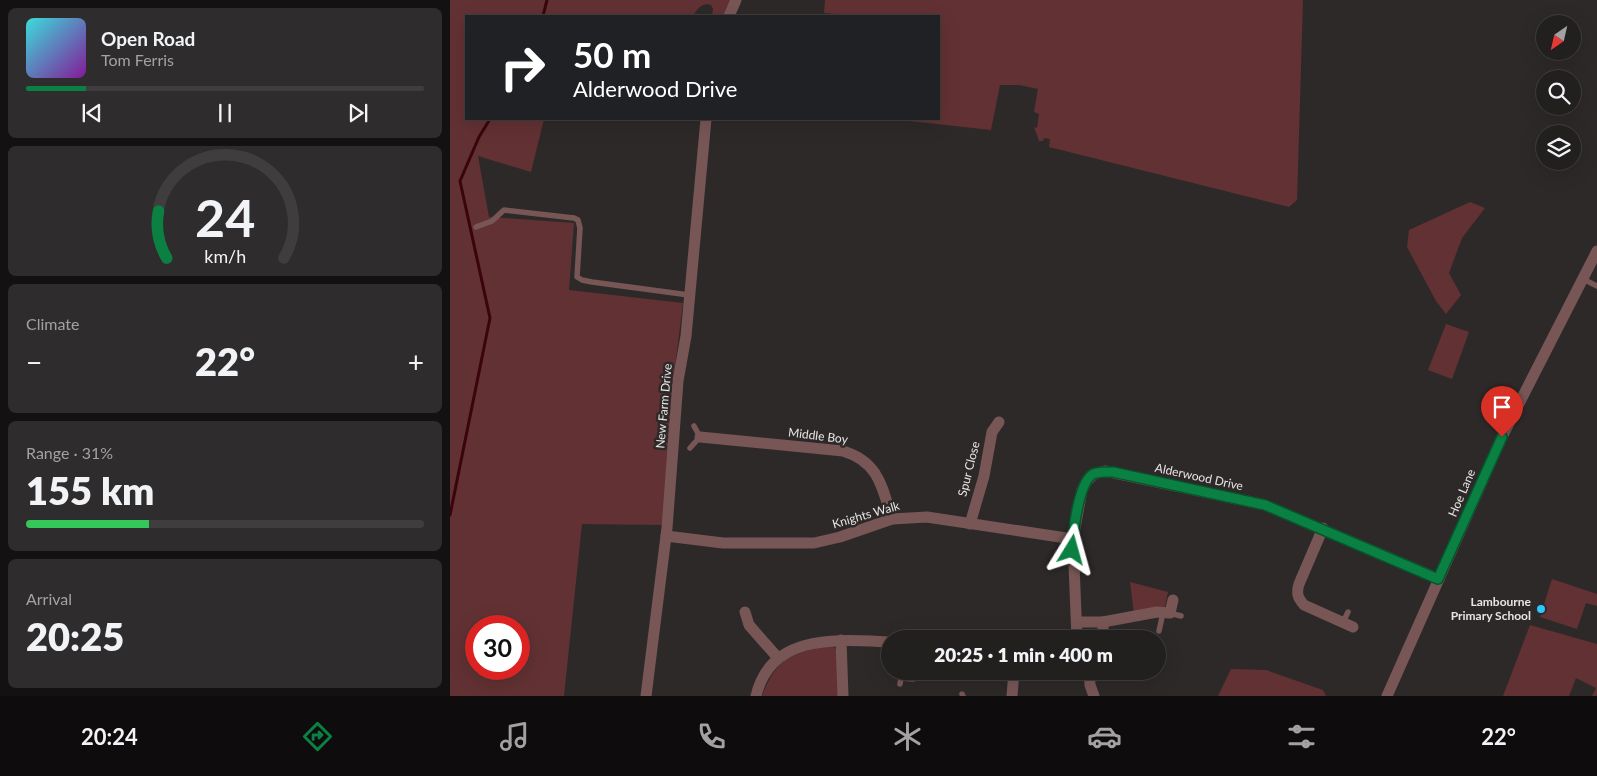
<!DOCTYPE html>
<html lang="en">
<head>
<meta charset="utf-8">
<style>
  body { margin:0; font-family:Lato,sans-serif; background:#2e2c2c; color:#f1f3f6; height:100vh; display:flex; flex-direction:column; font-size:19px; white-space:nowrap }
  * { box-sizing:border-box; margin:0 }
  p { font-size:16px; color:#a2a2a4 }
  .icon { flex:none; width:28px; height:28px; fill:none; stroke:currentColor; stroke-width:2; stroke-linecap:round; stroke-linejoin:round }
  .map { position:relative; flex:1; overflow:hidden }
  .panel { display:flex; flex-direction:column; gap:8px; padding:8px; background:#131111; width:450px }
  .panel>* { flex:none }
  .banner { position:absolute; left:15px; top:15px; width:475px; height:105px; border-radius:0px; box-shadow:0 5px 20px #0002,0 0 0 1px #3f3d3d; background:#202124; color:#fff; overflow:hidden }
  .needle { width:32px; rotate:214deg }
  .buttons { position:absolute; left:1086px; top:15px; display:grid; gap:10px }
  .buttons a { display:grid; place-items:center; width:45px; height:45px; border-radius:50%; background:#221f1f; box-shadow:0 5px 20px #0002,0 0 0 1px #3f3d3d; font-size:25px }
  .speed { position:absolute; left:15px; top:615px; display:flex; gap:10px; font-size:25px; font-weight:700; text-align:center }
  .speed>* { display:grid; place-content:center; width:65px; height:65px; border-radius:50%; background:#221f1f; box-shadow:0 5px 20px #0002,0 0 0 1px #3f3d3d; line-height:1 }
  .speed .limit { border:8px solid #d22; background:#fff; color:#111 }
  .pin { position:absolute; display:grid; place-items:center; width:42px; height:42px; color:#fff; margin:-51px -21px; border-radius:50% 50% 50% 0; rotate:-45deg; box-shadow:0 0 5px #0007 }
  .pin .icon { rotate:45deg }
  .me { position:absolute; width:55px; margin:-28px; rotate:8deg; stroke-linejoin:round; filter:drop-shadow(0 0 4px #0008) }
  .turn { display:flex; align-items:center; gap:18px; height:105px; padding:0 25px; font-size:22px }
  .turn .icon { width:65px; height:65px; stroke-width:2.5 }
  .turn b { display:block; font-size:35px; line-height:42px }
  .big { font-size:38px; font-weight:800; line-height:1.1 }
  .panel .tile { flex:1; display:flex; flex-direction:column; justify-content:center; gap:8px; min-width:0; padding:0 18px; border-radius:8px; background:#2e2c2c }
  .panel .dial { align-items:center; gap:0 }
  .dial svg { height:130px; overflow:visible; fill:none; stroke:#3f3d3d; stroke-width:7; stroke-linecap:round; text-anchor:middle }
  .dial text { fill:#f1f3f6; stroke:none }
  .song { display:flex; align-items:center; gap:15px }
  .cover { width:60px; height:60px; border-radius:8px; background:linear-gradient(135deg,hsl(180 70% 55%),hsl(290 70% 35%)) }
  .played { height:5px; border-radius:2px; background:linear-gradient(90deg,#0b8043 15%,#3f3d3d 15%) }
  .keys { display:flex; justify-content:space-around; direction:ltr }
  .heat { display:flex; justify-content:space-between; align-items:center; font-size:28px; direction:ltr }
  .charge { height:8px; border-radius:4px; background:linear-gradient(90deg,#34c759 31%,#3f3d3d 0) }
  .trip { position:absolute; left:431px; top:630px; width:285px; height:50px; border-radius:25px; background:#221f1f; box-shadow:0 5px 20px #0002,0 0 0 1px #3f3d3d; font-weight:800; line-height:50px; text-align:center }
  .menu { display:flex; height:80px; justify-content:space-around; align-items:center; background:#0e0c0c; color:#a2a2a4 }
  .menu .icon { width:35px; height:35px }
  .menu .current { color:#0b8043 }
  .menu b { font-size:22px; color:#f1f3f6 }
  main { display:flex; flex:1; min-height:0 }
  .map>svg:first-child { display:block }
  .green { fill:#623133; fill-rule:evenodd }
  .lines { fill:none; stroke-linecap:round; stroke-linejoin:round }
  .stream { stroke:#3a040d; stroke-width:3 }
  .lane { stroke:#785656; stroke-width:5.5 }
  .street { stroke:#785656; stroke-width:11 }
  .route-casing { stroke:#07532c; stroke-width:12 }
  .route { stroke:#0b8043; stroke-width:9 }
  .poi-dot { fill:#29c8ff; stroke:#2e2929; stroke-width:2 }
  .labels { text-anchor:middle; stroke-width:5; stroke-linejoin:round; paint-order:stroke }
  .street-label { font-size:12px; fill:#e7e4e4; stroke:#2e2929 }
  .poi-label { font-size:12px; font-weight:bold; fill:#e7e4e4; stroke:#2e2929; text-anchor:end }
</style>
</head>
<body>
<main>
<section class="panel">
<div class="tile">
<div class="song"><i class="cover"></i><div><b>Open Road</b><p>Tom Ferris</p></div></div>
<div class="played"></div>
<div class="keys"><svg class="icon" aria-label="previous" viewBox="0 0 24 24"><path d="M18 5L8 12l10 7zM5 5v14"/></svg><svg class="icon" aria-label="pause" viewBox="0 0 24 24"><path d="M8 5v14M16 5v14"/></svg><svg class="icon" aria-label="next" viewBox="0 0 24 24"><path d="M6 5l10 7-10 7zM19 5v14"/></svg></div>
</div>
<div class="tile dial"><svg viewBox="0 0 100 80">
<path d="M14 69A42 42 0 1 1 86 69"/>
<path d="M14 69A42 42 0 0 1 9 40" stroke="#0b8043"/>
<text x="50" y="56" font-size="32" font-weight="700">24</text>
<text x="50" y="72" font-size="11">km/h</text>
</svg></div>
<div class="tile"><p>Climate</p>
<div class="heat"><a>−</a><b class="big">22°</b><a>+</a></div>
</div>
<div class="tile"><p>Range · 31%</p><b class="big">155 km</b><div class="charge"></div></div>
<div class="tile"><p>Arrival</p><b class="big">20:25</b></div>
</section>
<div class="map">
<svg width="1147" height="696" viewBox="0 0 1147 696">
  <rect width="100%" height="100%" fill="#2e2929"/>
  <!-- green -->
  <g class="green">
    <path d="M0,0H282L274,16H262L263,9L261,5C252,2 247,9 243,16H16V119H94L81,172L28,156L39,217L124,223L119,290L233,303L224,375L214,525L132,524L114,696H0ZM26,626H69V669H26Z"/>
    <path d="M375,0H853L847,200L839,207L599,147L600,139L594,138L593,141H589L584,127L587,128L589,114L584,112L588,89L569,85H550L541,130L441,119H489V16H408L374,13Z"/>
    <path d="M1020,202L1035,208L1012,238L999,273L1011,295L996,314L986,301L957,247L959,230Z"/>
    <path d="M996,324L1019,332L1002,379L978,370Z"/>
    <path d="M1102,579L1147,594V606L1136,603L1127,629L1090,617Z"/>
    <path d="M680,582L718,592L714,611L684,614Z"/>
    <path d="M1080,625L1147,644V696H1142L1146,688L1126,678L1119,696H1053Z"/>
    <path d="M382,645L387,651L389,696H312C327,656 343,653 382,645Z"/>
    <path d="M781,669L816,670L873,690L876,696H768Z"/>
  </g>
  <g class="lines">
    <!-- stream -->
    <g class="stream">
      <path d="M93,16L97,0"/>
      <path d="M0,515L40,318L10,181L29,137L40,119"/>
    </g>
    <!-- lane -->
    <g class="lane">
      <path d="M26,227L42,221L54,210L124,218L128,220L130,228L127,277L132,280L142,282L239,295"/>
      <path d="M1133,279L1147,286"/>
      <path d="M240,448L250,437L244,426"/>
      <path d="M720,613L731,616"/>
      <path d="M893,622L898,612"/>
      <path d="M709,631L713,613"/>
      <path d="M450,684L451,678L463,679V671"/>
      <path d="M512,694L513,696"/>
    </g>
    <!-- street -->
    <g class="street">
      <path d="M279,16L286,0"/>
      <path d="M250,437L393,451C429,462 432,487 442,519"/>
      <path d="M520,524L534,476L542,432L549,422"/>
      <path d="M873,528L849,584C846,594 848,598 854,605L903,627"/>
      <path d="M216,536L273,543H364L390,537L442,519L477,517L623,539"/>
      <path d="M295,612L299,625L328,658"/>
      <path d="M627,622H653V639"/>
      <path d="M653,622L707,612L720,613L723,600"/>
      <path d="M627,639L623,539L632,490L637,481L644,474L655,471L815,505L989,579"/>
      <path d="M391,640L393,696"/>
      <path d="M639,671L640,685L644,696"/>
      <path d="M196,696L217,528L228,381L236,336L256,119"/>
      <path d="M306,696C321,632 390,640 440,642"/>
      <path d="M562,696L564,671"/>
      <path d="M937,696L1052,437L1147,251"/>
    </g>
  </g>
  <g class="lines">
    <defs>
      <path id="route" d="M622,550C623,533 628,483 643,474C649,471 657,472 663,472L815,505L988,579L1052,437"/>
    </defs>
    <!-- route casing -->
    <use href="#route" class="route-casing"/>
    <!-- route -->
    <use href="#route" class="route"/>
  </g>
  <!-- markers -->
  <circle class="poi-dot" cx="1091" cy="609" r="5"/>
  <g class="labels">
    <!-- street labels -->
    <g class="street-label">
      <text transform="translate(214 406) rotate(-85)" y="4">New Farm Drive</text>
      <text transform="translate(368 436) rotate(7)" y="4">Middle Boy</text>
      <text transform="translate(519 469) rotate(-76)" y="4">Spur Close</text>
      <text transform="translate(749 477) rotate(12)" y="4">Alderwood Drive</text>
      <text transform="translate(1012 493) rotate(-67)" y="4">Hoe Lane</text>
      <text transform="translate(416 515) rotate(-16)" y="4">Knights Walk</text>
    </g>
    <!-- poi labels -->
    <g class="poi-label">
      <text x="1081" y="606">Lambourne<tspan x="1081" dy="14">Primary School</tspan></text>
    </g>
  </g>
</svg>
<div class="buttons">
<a><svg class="needle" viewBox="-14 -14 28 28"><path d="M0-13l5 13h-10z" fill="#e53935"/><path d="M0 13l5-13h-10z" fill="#a2a2a4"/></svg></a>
<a><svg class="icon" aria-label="search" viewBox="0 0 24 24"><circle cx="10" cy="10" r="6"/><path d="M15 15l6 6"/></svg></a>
<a><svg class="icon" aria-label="layers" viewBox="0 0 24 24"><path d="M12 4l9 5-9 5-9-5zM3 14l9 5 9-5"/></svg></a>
</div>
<div class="speed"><div class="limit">30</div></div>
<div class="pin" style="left:1052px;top:437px;background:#d93025"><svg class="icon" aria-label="arrive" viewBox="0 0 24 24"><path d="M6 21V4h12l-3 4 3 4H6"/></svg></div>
<svg class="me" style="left:622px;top:550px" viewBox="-20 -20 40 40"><path d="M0-17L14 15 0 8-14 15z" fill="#0b8043" stroke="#fff" stroke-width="4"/></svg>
<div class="trip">20:25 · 1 min · 400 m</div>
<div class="banner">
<div class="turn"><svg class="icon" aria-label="right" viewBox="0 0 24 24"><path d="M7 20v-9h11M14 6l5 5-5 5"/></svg><div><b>50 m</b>Alderwood Drive</div></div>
</div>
</div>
</main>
<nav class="menu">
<b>20:24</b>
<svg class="icon current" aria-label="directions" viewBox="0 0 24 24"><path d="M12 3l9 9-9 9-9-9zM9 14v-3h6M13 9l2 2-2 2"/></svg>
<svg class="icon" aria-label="music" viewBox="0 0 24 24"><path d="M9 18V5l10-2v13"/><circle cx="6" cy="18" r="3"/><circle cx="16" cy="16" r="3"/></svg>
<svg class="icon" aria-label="phone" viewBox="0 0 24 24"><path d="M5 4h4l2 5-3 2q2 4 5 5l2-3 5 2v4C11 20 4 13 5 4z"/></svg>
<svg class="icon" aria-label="climate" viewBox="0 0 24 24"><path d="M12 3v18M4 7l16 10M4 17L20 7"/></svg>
<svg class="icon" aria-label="car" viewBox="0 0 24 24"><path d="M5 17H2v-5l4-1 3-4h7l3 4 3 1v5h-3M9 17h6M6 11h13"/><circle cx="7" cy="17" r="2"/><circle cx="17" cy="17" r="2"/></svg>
<svg class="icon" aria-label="filters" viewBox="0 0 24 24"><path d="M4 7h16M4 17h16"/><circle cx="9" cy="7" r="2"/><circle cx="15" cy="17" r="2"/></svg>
<b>22°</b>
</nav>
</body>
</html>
